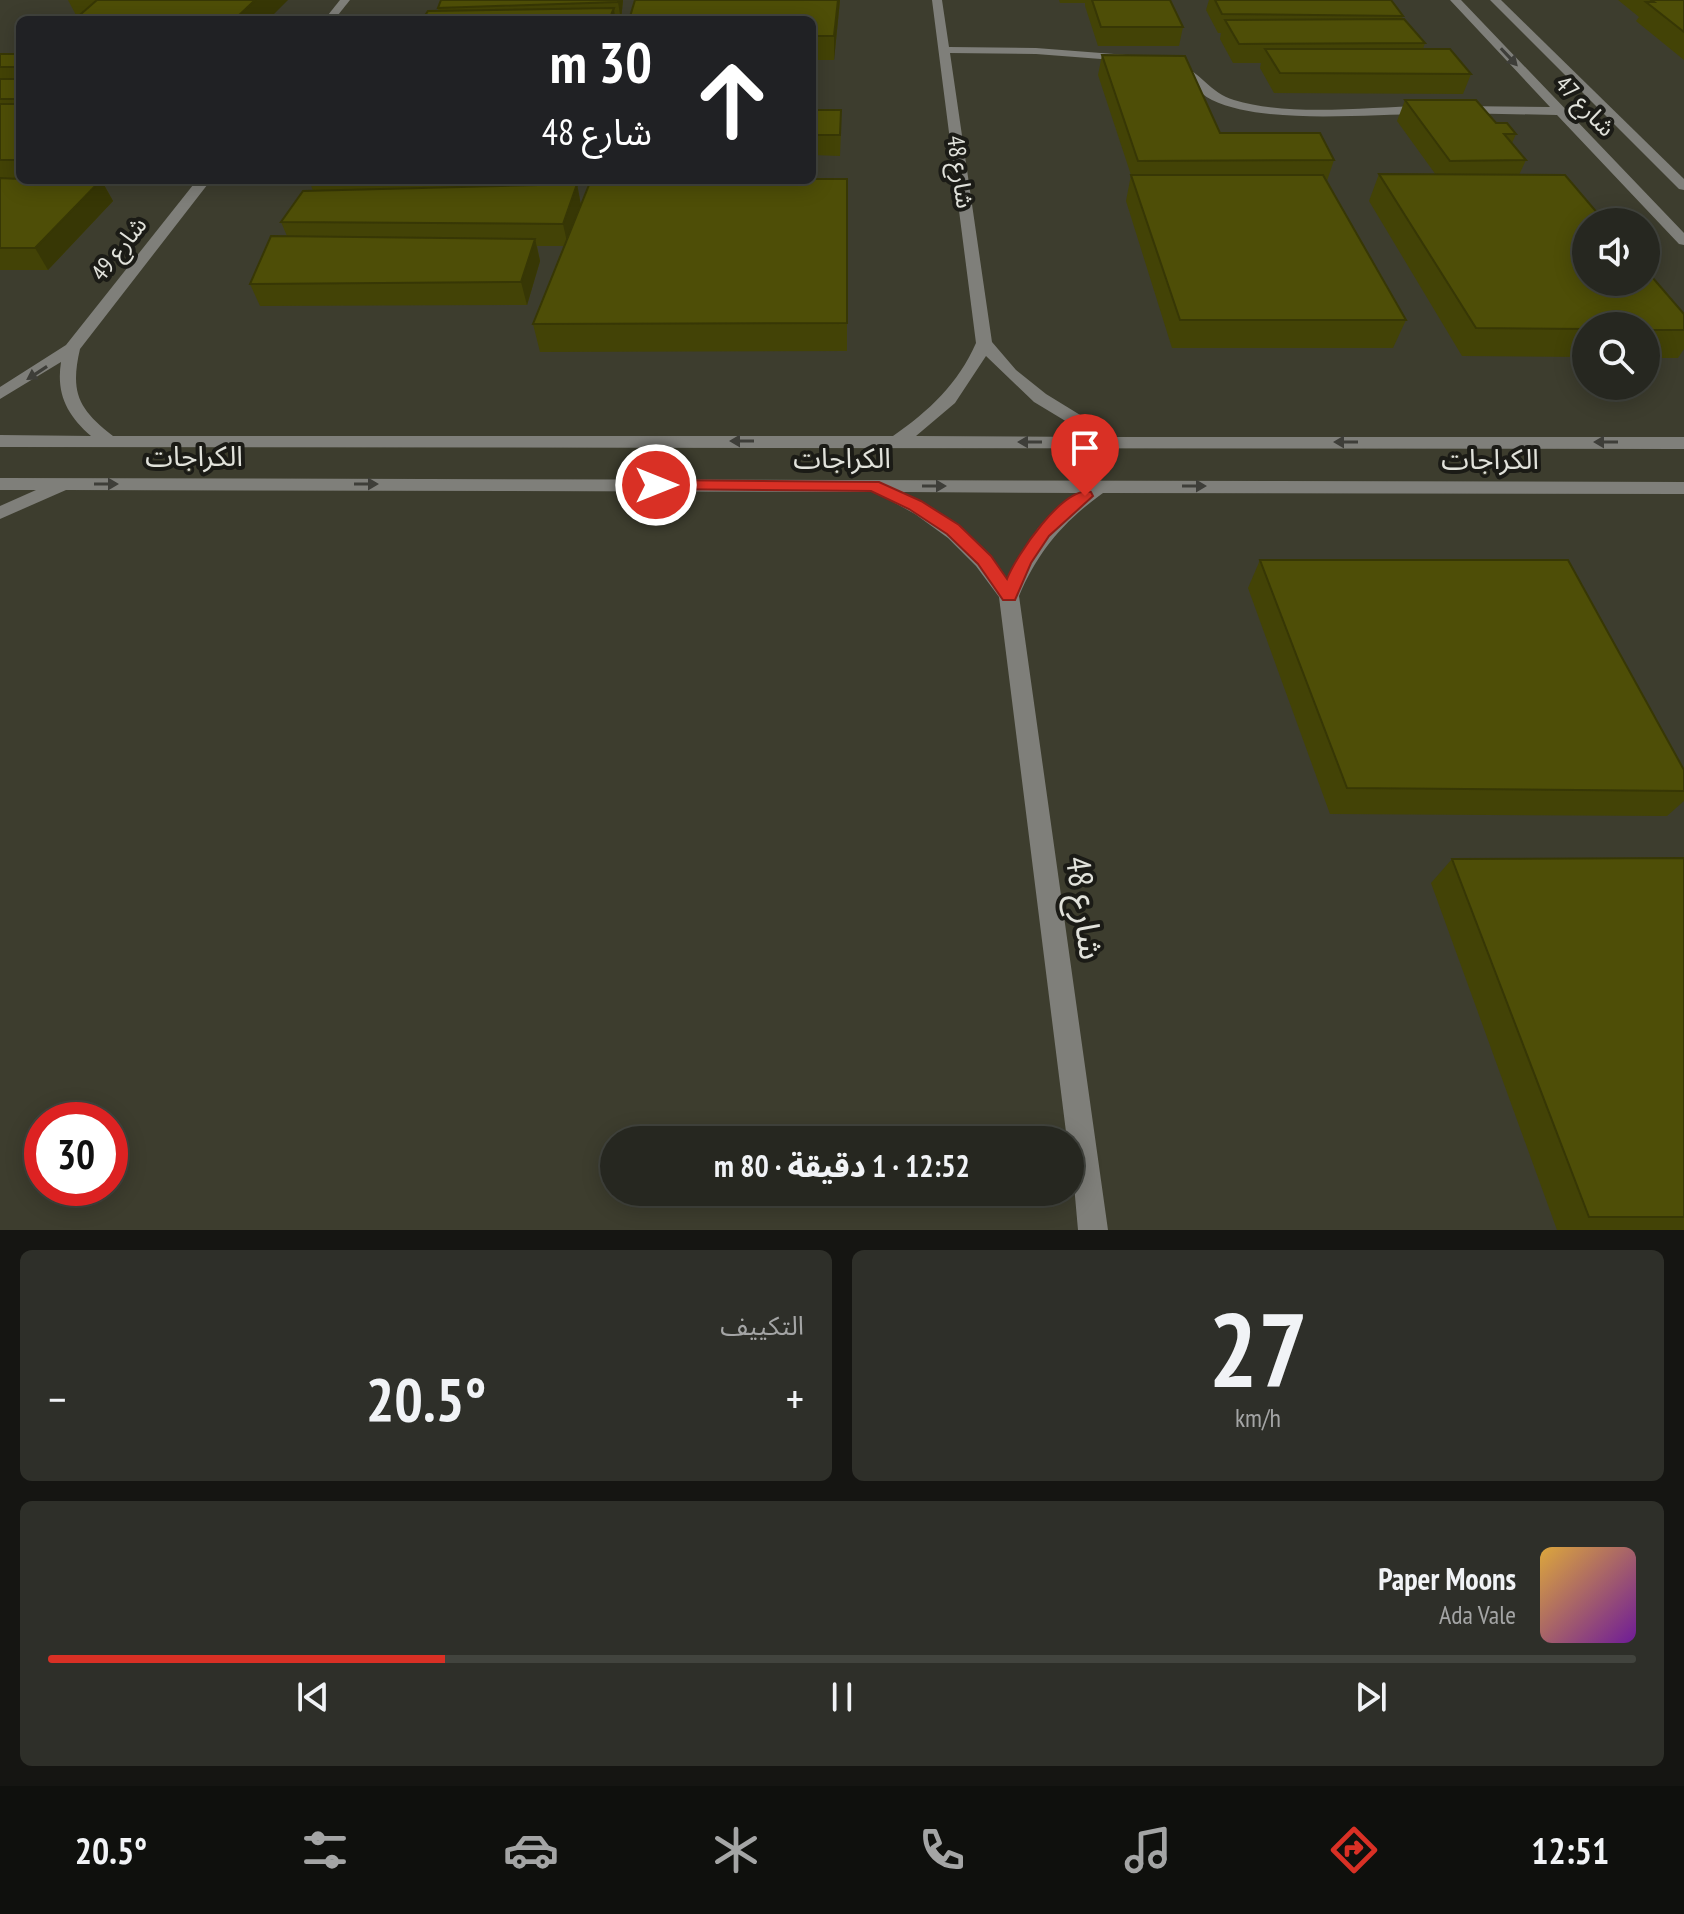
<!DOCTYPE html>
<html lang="ar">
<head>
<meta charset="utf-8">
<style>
  body { margin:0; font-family:"PT Sans Narrow","Noto Sans Arabic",sans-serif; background:#2e2f29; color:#f1f3f6; direction:rtl; height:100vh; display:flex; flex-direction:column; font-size:30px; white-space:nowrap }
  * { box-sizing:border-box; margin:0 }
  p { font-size:26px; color:#a4a5a5 }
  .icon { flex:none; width:44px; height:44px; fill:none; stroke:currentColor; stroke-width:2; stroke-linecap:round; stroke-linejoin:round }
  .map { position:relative; height:1230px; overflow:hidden; direction:ltr }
  .panel { display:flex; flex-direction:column; gap:20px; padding:20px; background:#151512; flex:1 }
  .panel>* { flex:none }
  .hud { position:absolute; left:16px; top:16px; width:800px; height:168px; border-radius:12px; box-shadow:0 4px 20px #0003,0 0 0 2px #42443e; direction:rtl; background:#202124; color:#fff; overflow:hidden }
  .fabs { position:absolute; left:1572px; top:208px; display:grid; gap:16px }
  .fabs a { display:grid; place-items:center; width:88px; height:88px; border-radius:50%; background:#262720; box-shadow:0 4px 20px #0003,0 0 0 2px #42443e; font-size:40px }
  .speed { position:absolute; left:24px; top:1102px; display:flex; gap:16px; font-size:40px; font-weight:700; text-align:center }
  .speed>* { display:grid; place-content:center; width:104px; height:104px; border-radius:50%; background:#262720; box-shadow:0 4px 20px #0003,0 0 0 2px #42443e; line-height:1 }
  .speed .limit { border:12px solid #d22; background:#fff; color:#111 }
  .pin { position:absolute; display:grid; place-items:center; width:68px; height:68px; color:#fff; margin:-82px -34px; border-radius:50% 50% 50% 0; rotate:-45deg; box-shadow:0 0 8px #0007 }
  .pin .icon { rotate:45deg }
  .me { position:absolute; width:88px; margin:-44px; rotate:90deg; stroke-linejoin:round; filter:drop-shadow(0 0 6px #0008) }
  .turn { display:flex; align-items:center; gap:28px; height:168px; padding:0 32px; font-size:36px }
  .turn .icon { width:104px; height:104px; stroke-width:2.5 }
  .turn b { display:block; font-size:56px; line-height:68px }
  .big { font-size:60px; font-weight:800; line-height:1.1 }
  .panel .widget { flex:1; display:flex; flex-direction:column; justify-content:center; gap:12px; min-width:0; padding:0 28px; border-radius:12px; background:#2e2f29 }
  .panel .dial { align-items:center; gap:0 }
  .dial b { font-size:104px; line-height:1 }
  .song { display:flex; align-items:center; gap:24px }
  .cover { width:96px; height:96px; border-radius:12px; background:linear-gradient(135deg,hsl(40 70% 55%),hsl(280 70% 35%)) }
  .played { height:8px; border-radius:4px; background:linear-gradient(90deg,#d93025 25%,#42443e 25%) }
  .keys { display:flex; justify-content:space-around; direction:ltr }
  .heat { display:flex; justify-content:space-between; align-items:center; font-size:44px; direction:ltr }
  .panel .tiles { flex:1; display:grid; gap:20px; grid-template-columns:1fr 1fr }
  .widget:last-child { grid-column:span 2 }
  .trip { position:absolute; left:600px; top:1126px; width:484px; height:80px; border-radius:40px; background:#262720; box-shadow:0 4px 20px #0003,0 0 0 2px #42443e; font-weight:800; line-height:80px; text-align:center; direction:rtl }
  .menu { display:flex; height:128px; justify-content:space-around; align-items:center; background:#0f100d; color:#a4a5a5 }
  .menu .icon { width:56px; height:56px }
  .menu .active { color:#d93025 }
  .menu b { font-size:36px; color:#f1f3f6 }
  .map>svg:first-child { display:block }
  .built { fill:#3d3d2e; fill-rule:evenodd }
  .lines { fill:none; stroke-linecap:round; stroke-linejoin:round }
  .minor { fill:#7f7f7a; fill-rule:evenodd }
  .wall { fill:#434306 }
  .shaded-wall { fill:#373705 }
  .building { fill:#4e4e07; stroke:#373705; stroke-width:2 }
  .oneway { fill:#3e3e39 }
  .route { fill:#d93025; stroke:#8d1f18; stroke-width:2 }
  .labels { text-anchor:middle; stroke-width:8; stroke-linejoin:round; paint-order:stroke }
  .far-street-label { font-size:24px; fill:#e1e2db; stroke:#1b1b16 }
  .street-label { font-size:28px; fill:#e1e2db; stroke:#1b1b16 }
  .near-street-label { font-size:34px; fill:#e1e2db; stroke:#1b1b16 }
</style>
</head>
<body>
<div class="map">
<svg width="1684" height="1230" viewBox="0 0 1684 1230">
  <rect width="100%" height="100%" fill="#33342a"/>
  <!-- built -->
  <path class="built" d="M0,0H1684V1230H0ZM20,20H812V180H20ZM1586,222H1646V282H1586ZM1586,326H1646V386H1586ZM42,1120H110V1188H42ZM614,1140H1070V1192H614Z"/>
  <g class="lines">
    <!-- minor -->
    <g class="minor">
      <path d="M340,0H350L334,20H324Z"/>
      <path d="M932,0H942L949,47L1036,48L1127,55L1133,58L1127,61L1036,54L950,53L992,342L1016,370L1046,394L1116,437H1684V449L0,447V435L91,436C67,415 56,394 61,362L0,399V387L66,345L197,180H211L80,349C70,392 78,409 113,436H893C929,411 958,384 976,343ZM986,356L1034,402L1092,437L916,436L955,403Z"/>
      <path d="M1450,0H1461L1684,233V245L1679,244L1557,115L1453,113V107L1457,106L1550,107Z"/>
      <path d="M1490,0H1501L1684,179V190L1679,189Z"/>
      <path d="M1178,64C1200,71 1210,93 1234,100C1290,117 1366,107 1425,106L1431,110L1425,114C1366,114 1264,125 1212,100C1197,93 1189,77 1174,69V65Z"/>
      <path d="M0,478L1684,482V494L1103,493C1064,521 1038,551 1019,596L1108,1230H1078L1070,1140H1067L999,597L976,566L948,538L915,514L875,492L66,490L0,519V506L36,490H0ZM903,492L1078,493L1038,528L1007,578L961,528Z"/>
    </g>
  </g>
  <!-- wall -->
  <g class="wall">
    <path d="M68,0H288L78,17H77Z"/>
    <path d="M623,0L621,20H422L438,11V8Z"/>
    <path d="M635,0H840L834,60H812V20Z"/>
    <path d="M1059,0H1170L1183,27L1179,46H1098L1085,6V3H1060Z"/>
    <path d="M1209,0H1391L1403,16L1402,19L1425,43L1423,49L1471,74L1463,94L1274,93L1260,68L1261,63H1233L1220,39L1221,33H1218L1206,10Z"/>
    <path d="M1618,0H1684V60L1636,21L1639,17Z"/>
    <path d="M0,54H20V180H117L102,181L113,201L48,270H0Z"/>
    <path d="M1102,55L1220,133L1334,160L1327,181L1406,320L1393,348H1172L1126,201L1131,175L1098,75Z"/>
    <path d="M1405,100L1496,123L1516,134L1512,143L1526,160L1519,175L1684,314V349L1678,358H1646V326H1586V357L1462,356L1369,201L1379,174L1436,175L1397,121Z"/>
    <path d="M812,110L841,131L840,156L812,155Z"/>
    <path d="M847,179V351L540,352L533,324L565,246H537L540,261L527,305L260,306L250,284L287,236L281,222L313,191L309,180H513L511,186L577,184L581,205Z"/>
    <path d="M1260,560L1684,770V801L1667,816L1330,814L1248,588Z"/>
    <path d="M1684,858V1230H1557L1431,883L1452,859Z"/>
  </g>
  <!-- shaded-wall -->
  <g class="shaded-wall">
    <path d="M255,0H288L268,20H234Z"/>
    <path d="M618,0H623L621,20L618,2Z"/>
    <path d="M838,0H840L834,60V36Z"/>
    <path d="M614,8L615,20H609Z"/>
    <path d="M101,180L113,201L48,270L35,248Z"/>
    <path d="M496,180H513L502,206Z"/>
    <path d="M577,184L581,206L568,246L563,224Z"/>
    <path d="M535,239L540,261L527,305L521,282Z"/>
  </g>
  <!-- building -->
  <g class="building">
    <path d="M97,0H255L234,20H74Z"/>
    <path d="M441,0H618V2L438,8Z"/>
    <path d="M635,0H838L834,36H812V20H629Z"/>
    <path d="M1092,0H1170L1183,27H1101Z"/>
    <path d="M1215,0H1391L1403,16L1222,14Z"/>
    <path d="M1651,0H1684V32L1646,2H1654Z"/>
    <path d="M614,8L609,20H422L428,11Z"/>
    <path d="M1404,19L1425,43L1239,44L1225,20Z"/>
    <path d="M1265,49H1450L1471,74L1280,73Z"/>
    <rect x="0" y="54" width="20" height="13"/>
    <path d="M1102,55L1185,56L1220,133H1320L1334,160L1138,161Z"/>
    <rect x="0" y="79" width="20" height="20"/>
    <path d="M1405,100H1476L1496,123H1507L1516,134H1504L1526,160L1450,161Z"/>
    <rect x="0" y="104" width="20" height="56"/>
    <path d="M812,110H841L840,135H812Z"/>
    <path d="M1379,174L1565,175L1605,222H1586V282H1646V270L1684,314V330H1646V326H1586V329L1476,328Z"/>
    <path d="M1131,175H1323L1406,320H1180Z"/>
    <path d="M0,178L20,179V180H101L35,248H0Z"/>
    <path d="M812,179H847V323L533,324L591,180H812Z"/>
    <path d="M577,184L563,224L281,222L303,191Z"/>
    <path d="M271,236L535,239L521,282L250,284Z"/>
    <path d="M1260,560H1568L1684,770V791L1347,788Z"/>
    <path d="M1684,858V1217H1589L1452,859Z"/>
  </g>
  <!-- one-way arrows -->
  <defs><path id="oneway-solid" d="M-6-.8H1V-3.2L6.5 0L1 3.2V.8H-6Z" transform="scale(2)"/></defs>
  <g class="oneway">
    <use href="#oneway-solid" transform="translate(1509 57) rotate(47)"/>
    <use href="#oneway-solid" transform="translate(37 373) rotate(147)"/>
    <use href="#oneway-solid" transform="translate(742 441) rotate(-180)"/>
    <use href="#oneway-solid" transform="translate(1030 442) rotate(-180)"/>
    <use href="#oneway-solid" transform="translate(1346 442) rotate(-180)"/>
    <use href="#oneway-solid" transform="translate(1606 442) rotate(-180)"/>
    <use href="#oneway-solid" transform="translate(106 484)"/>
    <use href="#oneway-solid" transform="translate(366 484)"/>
    <use href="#oneway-solid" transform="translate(934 486)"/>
    <use href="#oneway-solid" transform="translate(1194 486)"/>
  </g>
  <!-- route -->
  <path class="route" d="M656,480L879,482L921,501L959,525L991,556L1007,579C1016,556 1063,485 1091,492L1093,496L1049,536L1031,563L1015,600H1003L978,564L947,534L909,509L871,491L651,489L648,485Z"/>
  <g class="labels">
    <!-- far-street labels -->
    <g class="far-street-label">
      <text transform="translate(1585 106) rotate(46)" y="8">شارع 47</text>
      <text transform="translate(960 172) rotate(82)" y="8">شارع 48</text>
      <text transform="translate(119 249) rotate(-52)" y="8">شارع 49</text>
    </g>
    <!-- street labels -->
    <g class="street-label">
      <text x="194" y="466">الكراجات</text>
      <text x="842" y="468">الكراجات</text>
      <text x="1490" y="469">الكراجات</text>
    </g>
    <!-- near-street labels -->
    <g class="near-street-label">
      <text transform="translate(1085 908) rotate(82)" y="12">شارع 48</text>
    </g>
  </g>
</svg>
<div class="fabs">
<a><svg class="icon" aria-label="sound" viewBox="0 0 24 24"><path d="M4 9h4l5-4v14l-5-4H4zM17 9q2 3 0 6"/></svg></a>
<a><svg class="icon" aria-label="search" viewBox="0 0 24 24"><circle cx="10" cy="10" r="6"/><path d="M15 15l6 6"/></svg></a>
</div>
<div class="speed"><div class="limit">30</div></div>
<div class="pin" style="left:1085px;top:496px;background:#d93025"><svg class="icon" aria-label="arrive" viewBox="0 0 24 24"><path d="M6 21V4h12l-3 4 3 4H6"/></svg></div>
<svg class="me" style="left:656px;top:485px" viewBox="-20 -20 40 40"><circle r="17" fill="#d93025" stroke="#fff" stroke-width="3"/><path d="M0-11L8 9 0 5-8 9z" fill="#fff"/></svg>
<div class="trip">12:52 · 1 دقيقة · 80 m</div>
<div class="hud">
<div class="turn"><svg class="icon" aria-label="ahead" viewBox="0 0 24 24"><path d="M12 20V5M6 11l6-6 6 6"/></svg><div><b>30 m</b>شارع 48</div></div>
</div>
</div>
<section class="panel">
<div class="tiles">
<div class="widget dial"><b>27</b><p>km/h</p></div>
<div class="widget"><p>التكييف</p>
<div class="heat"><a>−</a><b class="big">20.5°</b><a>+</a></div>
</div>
<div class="widget">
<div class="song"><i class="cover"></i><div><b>Paper Moons</b><p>Ada Vale</p></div></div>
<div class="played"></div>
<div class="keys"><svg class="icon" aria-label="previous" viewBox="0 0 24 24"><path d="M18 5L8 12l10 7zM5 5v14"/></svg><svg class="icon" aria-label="pause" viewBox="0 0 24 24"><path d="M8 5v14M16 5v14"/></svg><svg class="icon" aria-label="next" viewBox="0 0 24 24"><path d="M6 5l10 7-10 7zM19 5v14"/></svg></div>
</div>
</div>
</section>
<nav class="menu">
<b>12:51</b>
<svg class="icon active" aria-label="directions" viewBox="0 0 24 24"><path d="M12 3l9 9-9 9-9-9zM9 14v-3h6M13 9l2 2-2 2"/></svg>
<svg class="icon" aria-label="music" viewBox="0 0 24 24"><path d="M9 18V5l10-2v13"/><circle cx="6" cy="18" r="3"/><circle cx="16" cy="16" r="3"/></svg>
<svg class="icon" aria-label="phone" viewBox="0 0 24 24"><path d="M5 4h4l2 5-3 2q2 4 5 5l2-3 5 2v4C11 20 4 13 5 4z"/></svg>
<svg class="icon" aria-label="climate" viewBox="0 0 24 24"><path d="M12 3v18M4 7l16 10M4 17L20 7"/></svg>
<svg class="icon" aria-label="car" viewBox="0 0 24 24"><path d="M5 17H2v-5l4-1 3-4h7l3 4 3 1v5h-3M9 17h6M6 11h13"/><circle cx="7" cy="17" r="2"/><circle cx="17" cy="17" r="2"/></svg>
<svg class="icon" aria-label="filters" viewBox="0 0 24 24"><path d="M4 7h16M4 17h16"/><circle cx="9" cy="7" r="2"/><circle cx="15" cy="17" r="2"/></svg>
<b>20.5°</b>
</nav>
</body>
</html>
